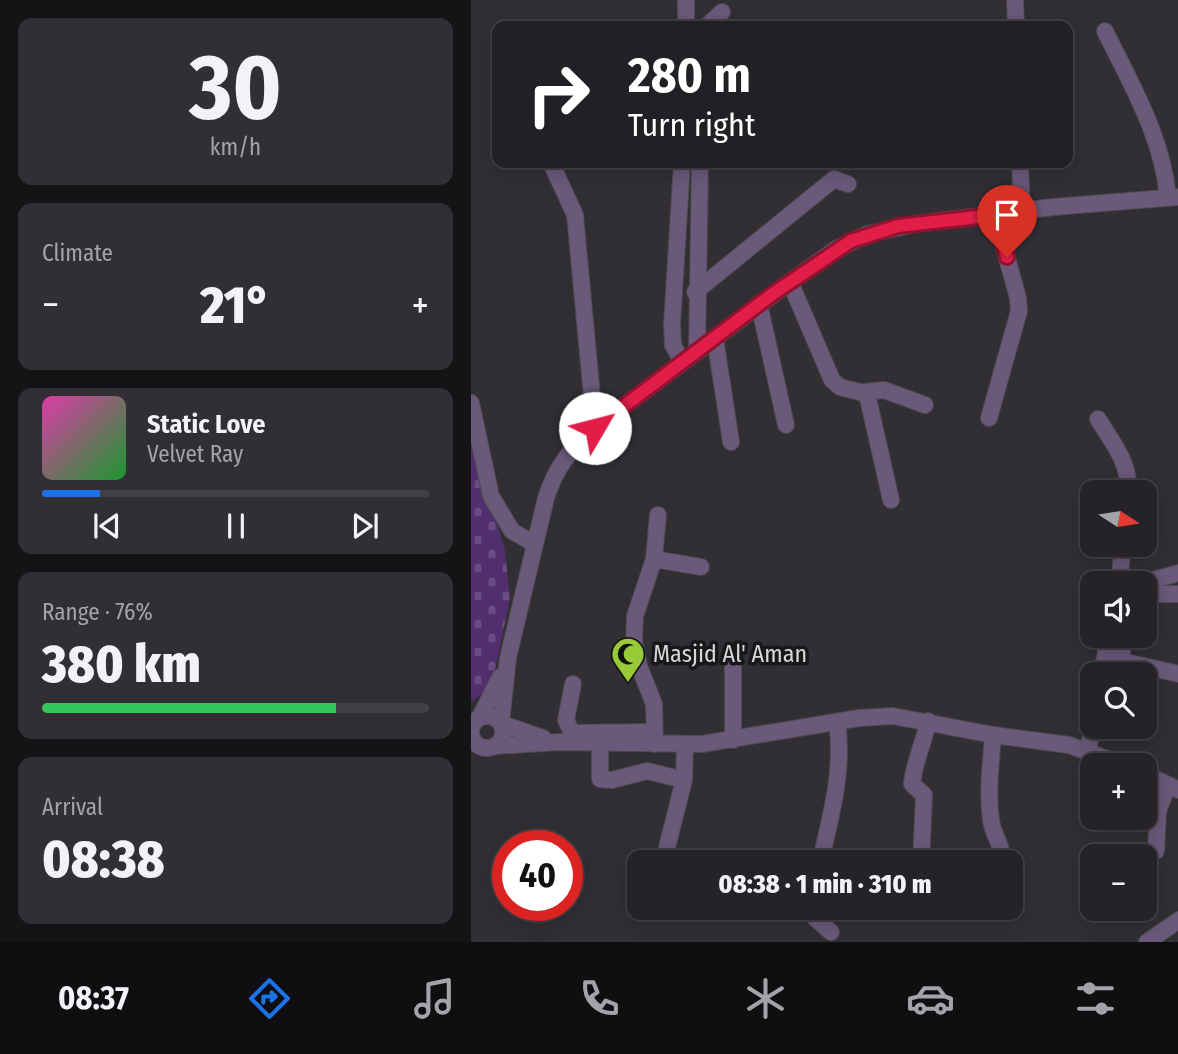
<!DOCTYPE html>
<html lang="en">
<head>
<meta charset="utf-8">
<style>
  body { margin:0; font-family:"Fira Sans Condensed",sans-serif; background:#312f33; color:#f1f3f6; height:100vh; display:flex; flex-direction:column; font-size:26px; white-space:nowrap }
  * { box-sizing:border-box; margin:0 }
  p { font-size:23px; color:#a3a4a7 }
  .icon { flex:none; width:38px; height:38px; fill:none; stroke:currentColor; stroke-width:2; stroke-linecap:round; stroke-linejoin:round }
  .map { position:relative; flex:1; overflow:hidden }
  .sheet { display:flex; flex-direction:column; gap:18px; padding:18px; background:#141315; width:471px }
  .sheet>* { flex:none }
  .guide { position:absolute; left:21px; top:21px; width:581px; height:147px; border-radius:14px; box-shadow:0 4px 18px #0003,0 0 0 2px #424044; background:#202124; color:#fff; overflow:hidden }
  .needle { width:46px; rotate:102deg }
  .tools { position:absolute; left:609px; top:480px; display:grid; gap:14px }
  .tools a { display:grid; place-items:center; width:77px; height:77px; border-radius:14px; background:#252327; box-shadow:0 4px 18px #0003,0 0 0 2px #424044; font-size:35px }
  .speed { position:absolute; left:21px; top:830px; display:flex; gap:14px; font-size:35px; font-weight:700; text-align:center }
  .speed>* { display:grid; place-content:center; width:91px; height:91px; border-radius:50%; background:#252327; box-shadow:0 4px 18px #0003,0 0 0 2px #424044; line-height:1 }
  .speed .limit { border:10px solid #d22; background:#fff; color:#111 }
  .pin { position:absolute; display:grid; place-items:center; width:60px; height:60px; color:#fff; margin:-72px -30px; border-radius:50% 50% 50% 0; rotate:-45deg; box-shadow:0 0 7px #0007 }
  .pin .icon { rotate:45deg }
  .me { position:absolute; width:77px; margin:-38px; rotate:53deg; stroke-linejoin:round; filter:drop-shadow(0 0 5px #0008) }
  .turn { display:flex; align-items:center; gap:24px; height:147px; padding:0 21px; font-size:32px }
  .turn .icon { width:91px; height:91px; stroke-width:2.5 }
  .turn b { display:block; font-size:49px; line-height:60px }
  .big { font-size:52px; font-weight:800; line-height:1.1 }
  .sheet .widget { flex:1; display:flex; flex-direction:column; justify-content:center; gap:10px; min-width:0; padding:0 24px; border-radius:14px; background:#312f33 }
  .sheet .dial { align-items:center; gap:0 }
  .dial b { font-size:91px; line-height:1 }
  .song { display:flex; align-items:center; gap:21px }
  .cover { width:84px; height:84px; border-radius:10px; background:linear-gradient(135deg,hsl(320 70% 55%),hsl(130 70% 35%)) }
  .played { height:7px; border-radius:4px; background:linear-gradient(90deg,#1a73e8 15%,#424044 15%) }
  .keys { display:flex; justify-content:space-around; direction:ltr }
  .heat { display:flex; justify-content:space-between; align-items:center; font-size:38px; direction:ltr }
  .charge { height:10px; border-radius:5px; background:linear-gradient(90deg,#34c759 76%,#424044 0) }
  .trip { position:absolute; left:156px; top:850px; width:396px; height:70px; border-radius:14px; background:#252327; box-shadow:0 4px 18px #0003,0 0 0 2px #424044; font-weight:800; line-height:70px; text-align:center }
  .dock { display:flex; height:112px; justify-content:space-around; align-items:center; background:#0f0e10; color:#a3a4a7 }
  .dock .icon { width:49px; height:49px }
  .dock .selected { color:#1a73e8 }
  .dock b { font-size:32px; color:#f1f3f6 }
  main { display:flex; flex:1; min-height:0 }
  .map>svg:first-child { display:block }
  .cemetery { fill:url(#cemetery-stones) }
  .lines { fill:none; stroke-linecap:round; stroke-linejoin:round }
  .minor-casing { stroke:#4c4a4e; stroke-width:18 }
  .minor { stroke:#6a597a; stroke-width:16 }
  .route-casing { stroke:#92132f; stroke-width:18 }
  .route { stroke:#e11d48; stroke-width:12 }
  .labels { text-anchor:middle; stroke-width:7; stroke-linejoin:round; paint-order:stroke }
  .poi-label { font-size:24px; fill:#d8d6d9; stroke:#19171a; text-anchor:start }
</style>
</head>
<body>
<main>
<section class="sheet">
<div class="widget dial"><b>30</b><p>km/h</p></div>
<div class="widget"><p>Climate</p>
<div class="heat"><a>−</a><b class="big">21°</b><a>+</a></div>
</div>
<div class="widget">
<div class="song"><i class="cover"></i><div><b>Static Love</b><p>Velvet Ray</p></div></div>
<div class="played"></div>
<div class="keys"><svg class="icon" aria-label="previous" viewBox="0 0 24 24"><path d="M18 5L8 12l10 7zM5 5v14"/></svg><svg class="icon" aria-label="pause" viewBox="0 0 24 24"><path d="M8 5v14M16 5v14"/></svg><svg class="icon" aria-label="next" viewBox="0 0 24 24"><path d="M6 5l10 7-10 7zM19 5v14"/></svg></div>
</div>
<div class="widget"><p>Range · 76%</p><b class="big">380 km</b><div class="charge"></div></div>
<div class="widget"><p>Arrival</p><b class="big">08:38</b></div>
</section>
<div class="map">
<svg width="708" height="942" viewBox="0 0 708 942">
  <defs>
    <pattern id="cemetery-stones" width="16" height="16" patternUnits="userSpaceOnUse" patternTransform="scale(1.75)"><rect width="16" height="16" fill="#512e6e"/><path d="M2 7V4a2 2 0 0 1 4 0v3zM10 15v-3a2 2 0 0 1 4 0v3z" fill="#694c82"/></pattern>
  </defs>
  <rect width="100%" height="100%" fill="#312f34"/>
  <!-- cemetery -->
  <path class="cemetery" d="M0,435L34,551L39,598L23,675L17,689L0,702Z"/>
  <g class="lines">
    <defs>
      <g id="minor">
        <path d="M215,0V26"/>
        <path d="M544,0L545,26"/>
        <path d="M236,26L251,12"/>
        <path d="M634,31C661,86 691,136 697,197"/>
        <path d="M80,163L104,215L124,428"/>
        <path d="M549,163L551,211"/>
        <path d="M319,282L361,380L369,387L396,394L420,500"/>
        <path d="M224,292L363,179L377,184"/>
        <path d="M288,304L315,425"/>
        <path d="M244,338L260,442"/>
        <path d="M226,351L229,163"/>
        <path d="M211,362L202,345L201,325L211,163"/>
        <path d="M394,392L413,390L454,405"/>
        <path d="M0,403L20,496L41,531L64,544"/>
        <path d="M518,418L548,311L547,298L524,215"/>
        <path d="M627,419C641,442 660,464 657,492"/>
        <path d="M183,559L230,567"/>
        <path d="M648,583L652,544"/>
        <path d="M671,583L708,573"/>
        <path d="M674,598L687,594H708"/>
        <path d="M650,661L708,674"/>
        <path d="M262,663V740"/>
        <path d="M631,674L638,635"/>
        <path d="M647,674L654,635"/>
        <path d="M102,684L95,720L101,733L183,732"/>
        <circle cx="16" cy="732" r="16"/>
        <path d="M9,717L29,677"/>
        <path d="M30,723L37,658L75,498C85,467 99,449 124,428L319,282L365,249L397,234L444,224L582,207L708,197"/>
        <path d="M31,724L72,738"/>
        <path d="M522,735C520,764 516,792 520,820C522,837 532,843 531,863"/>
        <path d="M129,743V779L141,780L176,771L213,780"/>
        <path d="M184,744L183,704L168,666L163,641L164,616L183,559L187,515"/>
        <path d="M24,746L88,742L231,744L388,718L422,716L522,735L598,745L653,765"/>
        <path d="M617,749L622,726"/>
        <path d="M674,774L708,790"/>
        <path d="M685,851L687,811L697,785"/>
        <path d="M192,863L213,780L214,745"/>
        <path d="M349,863C360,816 373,770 366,722"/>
        <path d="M450,863L453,795L441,784C443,761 453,744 457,721"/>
        <path d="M340,908L344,918L360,932"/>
        <path d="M676,942L708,920"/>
      </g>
    </defs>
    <!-- minor casing -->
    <use href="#minor" class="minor-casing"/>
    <!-- minor -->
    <use href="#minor" class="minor"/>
  </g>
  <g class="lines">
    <defs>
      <path id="route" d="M124,428L303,293L380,241L427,226L524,215L536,257"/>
    </defs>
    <!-- route casing -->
    <use href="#route" class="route-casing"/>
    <!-- route -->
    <use href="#route" class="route"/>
  </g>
  <!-- icons -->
  <defs>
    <symbol id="mosque-pin" viewBox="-11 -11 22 30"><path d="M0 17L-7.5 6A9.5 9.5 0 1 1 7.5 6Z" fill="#98cb37" stroke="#19171a"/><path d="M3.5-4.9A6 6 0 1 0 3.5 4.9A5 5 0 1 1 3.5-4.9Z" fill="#111"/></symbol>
  </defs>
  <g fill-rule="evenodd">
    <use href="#mosque-pin" x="138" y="635" width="38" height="52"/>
  </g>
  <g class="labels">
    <!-- poi labels -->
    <g class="poi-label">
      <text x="182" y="662">Masjid Al' Aman</text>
    </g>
  </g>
</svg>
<div class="tools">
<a><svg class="needle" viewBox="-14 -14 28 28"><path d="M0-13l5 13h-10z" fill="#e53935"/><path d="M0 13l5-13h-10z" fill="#a3a4a7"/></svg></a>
<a><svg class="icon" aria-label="sound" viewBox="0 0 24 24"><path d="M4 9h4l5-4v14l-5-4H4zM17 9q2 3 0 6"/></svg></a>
<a><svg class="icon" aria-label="search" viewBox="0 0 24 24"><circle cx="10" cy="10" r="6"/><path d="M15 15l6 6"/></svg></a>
<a>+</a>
<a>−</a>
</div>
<div class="speed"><div class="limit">40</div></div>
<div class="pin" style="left:536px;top:257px;background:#d93025"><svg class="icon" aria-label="arrive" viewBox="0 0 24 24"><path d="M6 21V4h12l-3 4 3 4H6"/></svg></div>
<svg class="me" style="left:124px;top:428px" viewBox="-20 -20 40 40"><circle r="19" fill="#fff"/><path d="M0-13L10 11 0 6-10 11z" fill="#e11d48"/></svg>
<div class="trip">08:38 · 1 min · 310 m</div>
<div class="guide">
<div class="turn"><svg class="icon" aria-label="right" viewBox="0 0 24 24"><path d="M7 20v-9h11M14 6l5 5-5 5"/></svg><div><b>280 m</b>Turn right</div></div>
</div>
</div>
</main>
<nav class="dock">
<b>08:37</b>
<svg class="icon selected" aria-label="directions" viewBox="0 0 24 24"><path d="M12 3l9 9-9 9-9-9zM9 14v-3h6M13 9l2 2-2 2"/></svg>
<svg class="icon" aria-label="music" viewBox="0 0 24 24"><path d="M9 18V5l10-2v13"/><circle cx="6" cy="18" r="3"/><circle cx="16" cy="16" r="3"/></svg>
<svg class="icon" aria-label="phone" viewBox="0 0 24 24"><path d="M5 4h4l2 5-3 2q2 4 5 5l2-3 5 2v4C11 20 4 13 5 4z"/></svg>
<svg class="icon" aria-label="climate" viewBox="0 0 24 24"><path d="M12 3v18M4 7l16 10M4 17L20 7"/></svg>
<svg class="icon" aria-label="car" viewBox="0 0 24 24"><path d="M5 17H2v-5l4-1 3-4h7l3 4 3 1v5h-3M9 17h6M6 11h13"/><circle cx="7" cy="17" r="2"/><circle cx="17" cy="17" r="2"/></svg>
<svg class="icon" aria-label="filters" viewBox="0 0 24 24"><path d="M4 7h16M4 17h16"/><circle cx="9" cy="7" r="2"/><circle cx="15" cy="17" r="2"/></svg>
</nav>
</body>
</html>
